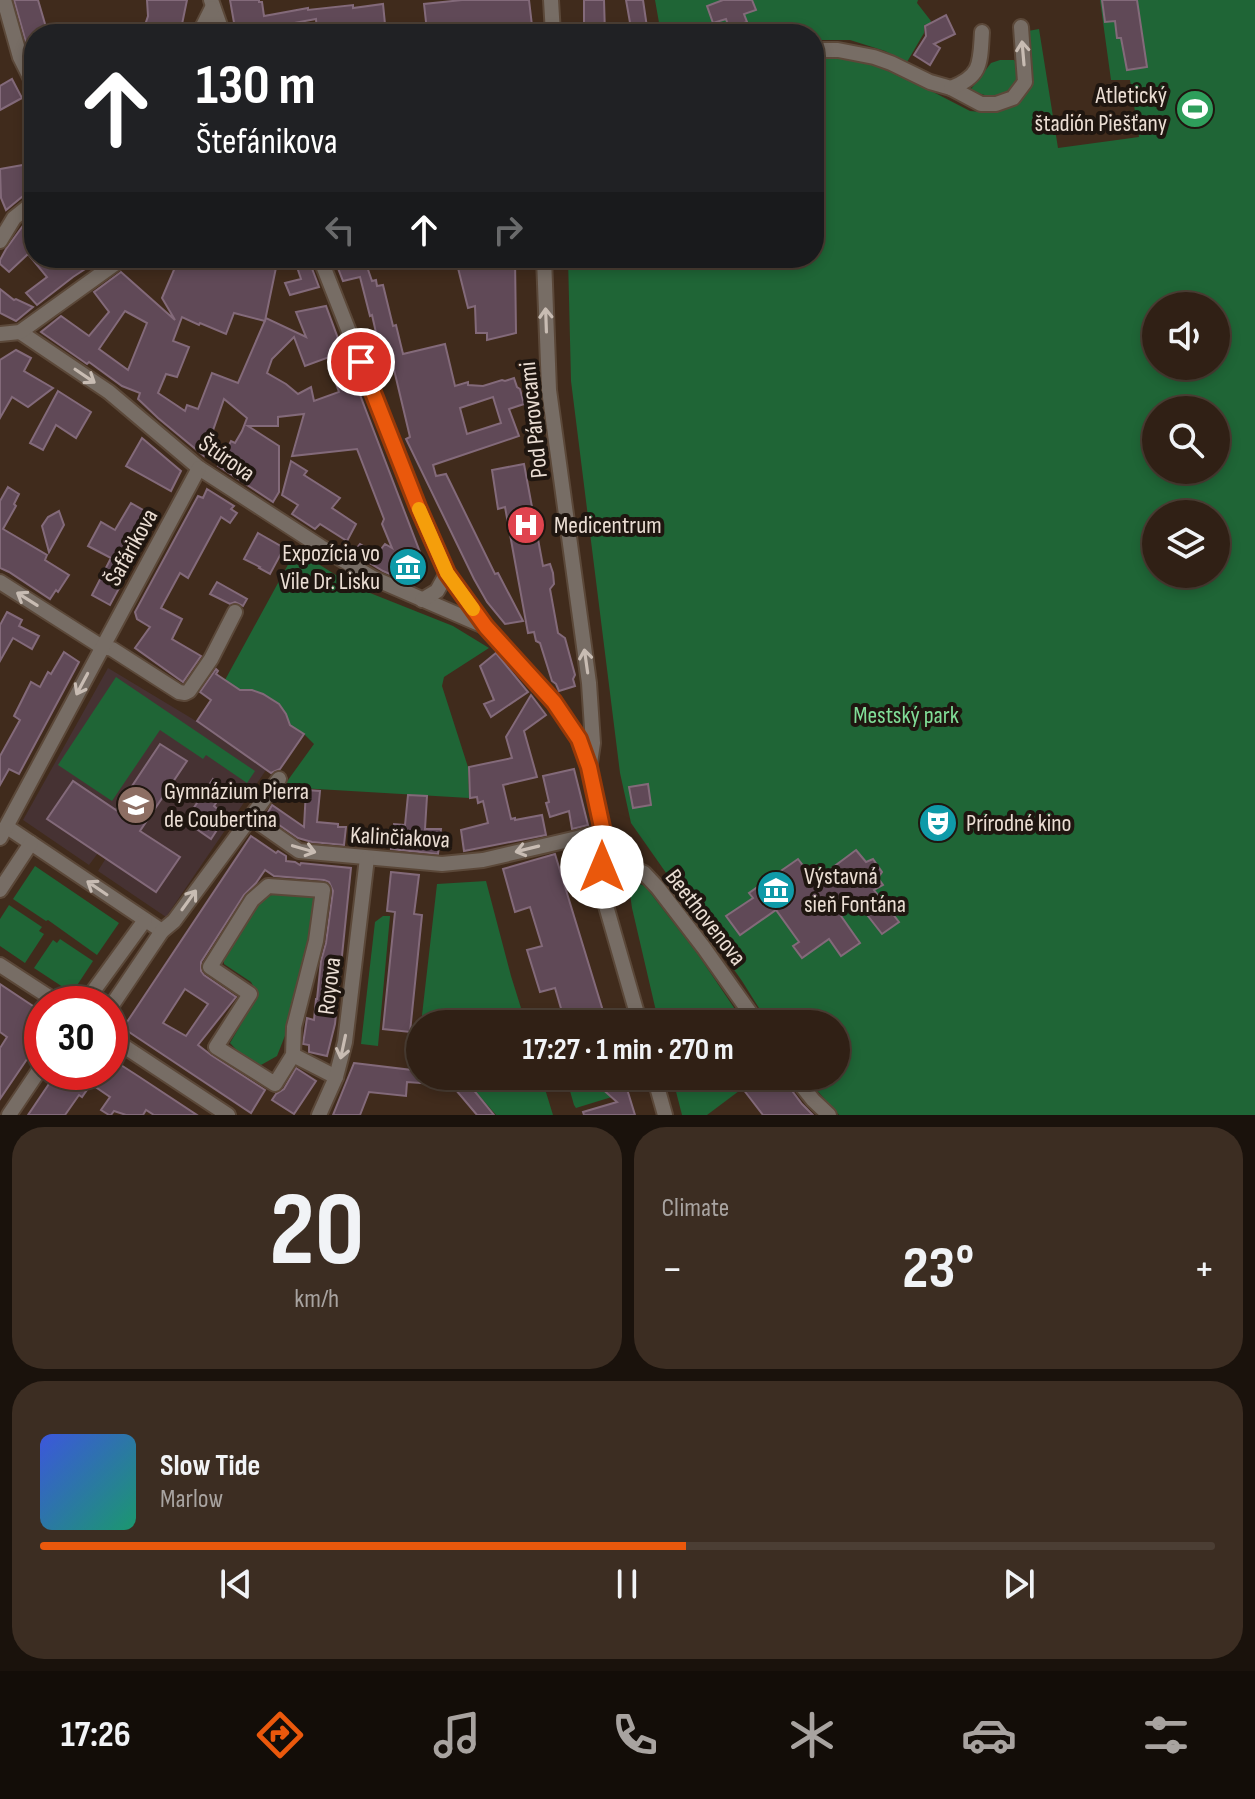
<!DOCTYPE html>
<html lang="en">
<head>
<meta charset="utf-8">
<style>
  body { margin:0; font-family:"Sofia Sans Condensed",sans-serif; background:#3c2d22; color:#f1f3f6; height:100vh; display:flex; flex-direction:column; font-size:30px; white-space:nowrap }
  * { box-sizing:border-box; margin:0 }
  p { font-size:26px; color:#a8a3a0 }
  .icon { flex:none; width:44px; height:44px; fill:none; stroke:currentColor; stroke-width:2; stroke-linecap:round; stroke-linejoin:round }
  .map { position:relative; height:1115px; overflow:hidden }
  .side { display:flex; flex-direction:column; gap:12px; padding:12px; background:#1a120c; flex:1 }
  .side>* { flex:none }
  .top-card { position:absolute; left:24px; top:24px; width:800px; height:244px; border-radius:32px; box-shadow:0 4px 12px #0003,0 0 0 2px #4b3e34; background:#202124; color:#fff; overflow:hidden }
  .controls { position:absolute; left:1142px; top:292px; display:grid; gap:16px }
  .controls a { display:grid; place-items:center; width:88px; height:88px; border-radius:50%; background:#302015; box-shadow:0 4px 12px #0003,0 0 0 2px #4b3e34; font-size:40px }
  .speed { position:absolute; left:24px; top:986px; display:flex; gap:16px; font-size:40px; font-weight:700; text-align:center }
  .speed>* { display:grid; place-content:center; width:104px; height:104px; border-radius:50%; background:#302015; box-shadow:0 4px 12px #0003,0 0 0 2px #4b3e34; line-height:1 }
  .speed .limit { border:12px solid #d22; background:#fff; color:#111 }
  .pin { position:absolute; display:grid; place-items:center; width:68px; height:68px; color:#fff; margin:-34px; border:4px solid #fff; border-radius:50%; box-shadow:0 2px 8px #0007 }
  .me { position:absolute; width:88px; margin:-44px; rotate:0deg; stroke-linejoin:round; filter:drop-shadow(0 0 6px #0008) }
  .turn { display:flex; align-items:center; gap:28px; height:168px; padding:0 40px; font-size:36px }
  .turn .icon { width:104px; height:104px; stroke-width:2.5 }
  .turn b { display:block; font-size:56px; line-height:68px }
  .lanes { display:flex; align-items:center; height:76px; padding:0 40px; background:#0003; justify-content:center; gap:40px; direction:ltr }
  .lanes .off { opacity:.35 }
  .big { font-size:60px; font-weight:700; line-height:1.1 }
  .side .card { flex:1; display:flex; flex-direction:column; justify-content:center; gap:12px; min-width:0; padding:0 28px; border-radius:32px; background:#3c2d22 }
  .side .dial { align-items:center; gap:0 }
  .dial b { font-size:104px; line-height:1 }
  .song { display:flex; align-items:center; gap:24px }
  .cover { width:96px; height:96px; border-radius:12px; background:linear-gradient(135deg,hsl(230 70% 55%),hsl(160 70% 35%)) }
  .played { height:8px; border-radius:4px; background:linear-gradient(90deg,#ea580c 55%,#4b3e34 55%) }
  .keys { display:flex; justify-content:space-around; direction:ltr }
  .heat { display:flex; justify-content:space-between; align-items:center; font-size:44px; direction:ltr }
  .side .tiles { flex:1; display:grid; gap:12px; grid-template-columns:1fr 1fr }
  .card:last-child { grid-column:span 2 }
  .trip { position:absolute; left:406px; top:1010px; width:444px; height:80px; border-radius:40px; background:#302015; box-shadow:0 4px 12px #0003,0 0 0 2px #4b3e34; font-weight:700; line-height:80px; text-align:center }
  .dock { display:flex; height:128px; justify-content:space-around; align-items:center; background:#130d08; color:#a8a3a0 }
  .dock .icon { width:56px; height:56px }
  .dock .active { color:#ea580c }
  .dock b { font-size:36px; color:#f1f3f6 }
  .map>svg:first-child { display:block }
  .education { fill:#463233 }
  .green { fill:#1f6536; fill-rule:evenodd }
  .building { fill:#604957; stroke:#836a7a; stroke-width:2; fill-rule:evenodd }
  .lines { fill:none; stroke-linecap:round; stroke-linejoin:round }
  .street-casing { stroke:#5b4839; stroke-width:18 }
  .street { stroke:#776d65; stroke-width:14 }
  .oneway { stroke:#c8bcb3 }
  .route-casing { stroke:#983908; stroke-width:20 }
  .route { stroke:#ea580c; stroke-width:14 }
  .slow { stroke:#f59e0b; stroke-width:14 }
  .labels { text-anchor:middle; stroke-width:8; stroke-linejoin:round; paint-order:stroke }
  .poi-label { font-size:24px; fill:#ebded4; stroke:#1f1610; text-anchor:start }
  .street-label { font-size:24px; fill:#ebded4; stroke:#1f1610 }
  .park-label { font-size:24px; fill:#81de98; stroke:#1f1610 }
</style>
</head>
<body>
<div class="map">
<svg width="1255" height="1115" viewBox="0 0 1255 1115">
  <rect width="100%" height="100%" fill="#402b1c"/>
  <!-- education -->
  <path class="education" d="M108,668L196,721L225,680L263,694L279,704L286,714L290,725L304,734L275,776L266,770L166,917L98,871L106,858L98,853L89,865L23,820Z"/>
  <!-- green -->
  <g class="green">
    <path d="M655,0H918L917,3L931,21L930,24L924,25V33L907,62L885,51L850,40H814V34H661Z"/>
    <path d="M1100,0H1255V1115H839L804,1076H836V1024H769L742,981L631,823L620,773L571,381L568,258H814V55L842,53L908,79L970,111L993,113L1016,104L1024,96L1030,86L1033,74L1028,31L1039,29L1058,148L1139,137L1130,80H1111ZM1156,306H1216V366H1156ZM1156,410H1216V470H1156ZM1156,514H1216V574H1156Z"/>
    <path d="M1000,60H1014L1020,67C1015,94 995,104 971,89L991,63Z"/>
    <path d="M296,550L355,587L453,626L489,648L444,677L442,686L468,767L469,798L283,787L314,744L304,734L290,725L286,714L279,704L263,694L252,690H240L225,680Z"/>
    <path d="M116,677L255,771L247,783L206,755L203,759L160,730L112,801L58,765Z"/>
    <path d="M35,866L119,923L97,955L48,920L46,921L13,899Z"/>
    <path d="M486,881L511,976L526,1024H421L437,884Z"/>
    <path d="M637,883L645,886L697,953L745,1024H659L632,908L630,894L632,885Z"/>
    <path d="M283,890L319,894L292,1018L277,1056L261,1065L245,1059L230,1043L258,995L251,982L224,964V952L256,902Z"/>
    <path d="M9,905L42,927L39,931L44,934L25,963L0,946V919Z"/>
    <path d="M383,916H390L378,1046L361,1044L375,922Z"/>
    <path d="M60,939L93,961L72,993L34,968L53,940L57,943Z"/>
    <path d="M460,1076H541L553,1115H496L464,1078Z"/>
    <path d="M584,1076L615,1096L576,1108L574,1105L568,1084L570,1081Z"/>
    <path d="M672,1076H759L707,1115H682Z"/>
  </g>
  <!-- building -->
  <g class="building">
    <path d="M14,0H38L48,34H34V63L29,53Z"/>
    <path d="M147,0H187L180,34H169L144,28L148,16Z"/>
    <path d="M230,0H259V2H262L264,16L308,8V10L353,5V8L383,4L386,34H317L316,19L294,23L295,34H236Z"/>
    <path d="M462,0H529L533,34H483V26L427,31L424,4Z"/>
    <path d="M584,0H604L605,34H584Z"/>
    <path d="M626,0H643L648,34H632Z"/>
    <path d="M723,0H752L756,10L744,14L747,22L729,28L726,19L713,23L707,6Z"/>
    <path d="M1102,0H1137L1147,67L1127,70L1121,38H1117L1115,21L1105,22Z"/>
    <path d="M946,15L955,34L934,44L940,48L930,65L914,55L926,36L925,26Z"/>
    <path d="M12,79L22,98L0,110V86Z"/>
    <path d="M34,163V187L6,210L1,198L0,169Z"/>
    <path d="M22,227L34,239V258H102L73,277L37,305L26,293L47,277L28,254L9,272L0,264V260L6,249Z"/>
    <path d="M179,258H278L265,321L234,313L226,334L200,323L199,325L182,317L173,341L189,347L177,377L166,374L158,393L185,411L187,405L198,409L212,373L238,383L266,318L306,337L296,312L326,306L343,352L305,366L294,337L272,359L267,373L286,384L298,394L311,387L314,401L339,392L333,375L349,366L426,568L420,580L410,583L383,571L353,553L360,544L377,554L385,544L392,548L382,524L384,519L357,449L292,456L304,414L278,417V426H248L279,446V492L273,502L218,466L231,441L235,443L242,431L247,418L224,399L204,456L158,418L138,399L140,393L122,386L89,362L87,364L41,332L61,316L89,336L109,312L94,292L121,272L175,320L162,298ZM125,311L147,323L128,370L99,349Z"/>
    <path d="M294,258H308L319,287L290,295L285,283L301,279Z"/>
    <path d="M334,258H364L372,281L376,280L377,286L383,285L393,326L396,325L403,354L445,344L455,386L468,382V385L483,386L502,380L505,381L514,378L517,387L520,389L524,404L509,409L519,436L433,465L436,476L446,474L495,574L498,573L523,621L505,624L487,602L474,579L406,439L410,437L391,357L382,359L372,315L370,316L360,277L343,281ZM493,397L501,423L467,434L460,408Z"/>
    <path d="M499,258H515L516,333L487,340V333H476L475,306L468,308L458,268Z"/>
    <path d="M0,289L14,300L16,299L33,307L16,321L0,313Z"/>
    <path d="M16,350L31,358L24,371L53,388L28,407L12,397L0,418V360Z"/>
    <path d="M58,391L91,412L76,438L56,425L43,450L30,443Z"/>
    <path d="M142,438L181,471L171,491L126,466Z"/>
    <path d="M291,461L307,471L304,475L340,498L332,508L356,524L347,541L320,524L315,529L292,514L298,505L282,495Z"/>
    <path d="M524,464L543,566L550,564L553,573L554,584L550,589L558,633L565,638L575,675L573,679L575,686L559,691L556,684L552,681L540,643L536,641L534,632L528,633L505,507L498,509L492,470Z"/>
    <path d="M8,487L19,494L14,504L16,506L3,529L47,555L45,560L69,575L58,592L56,590L50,599L9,572L0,568V501Z"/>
    <path d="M207,489L234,506L231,509L237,513L230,523L221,517L188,578L180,573L161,608L182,619L172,639L201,656L183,682L135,648L150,627L137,619L135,612L198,496L203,498Z"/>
    <path d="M131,503L157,518L110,605L92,595L111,558L88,546L101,522L115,530Z"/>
    <path d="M59,511L64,525L49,552L42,526L48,517Z"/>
    <path d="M258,533L284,548L270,574L259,568L260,567L244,559Z"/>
    <path d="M217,582L247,599L243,606L235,602L230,604L210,594Z"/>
    <path d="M7,612L22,620L19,626L39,636L32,649L13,638L0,661V625Z"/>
    <path d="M64,652L79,662L19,774L9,769L0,785V756L20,720L14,716L31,682L40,687L48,672L51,674Z"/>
    <path d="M496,653L528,692L491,717L484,704L494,700L480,666Z"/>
    <path d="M216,669L218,671L216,674L240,690H252L263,694L279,704L286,714L290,725L304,734L280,769L271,773L197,721L211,700L200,692Z"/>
    <path d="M531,695L546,715L524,731L537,777L503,785L511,819L515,818V820L542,815L546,835L464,851L461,830L488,823L483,801L478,803L477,797L470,798L469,767L512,758L506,737Z"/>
    <path d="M160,744L187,761L140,831L180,857L156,892L47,819L73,781L116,810Z"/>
    <path d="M574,769L588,825L572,829L569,811L550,817L546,803L549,802L543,776Z"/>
    <path d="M213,779L226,788L214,806L226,816L211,839L185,821Z"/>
    <path d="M648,784L651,805L633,808L629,787Z"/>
    <path d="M306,790L320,791L317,822L338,824V827H346L344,845L312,842L298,838L266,816L272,805L304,827Z"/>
    <path d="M408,795L427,796L425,829H441L438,854L391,849L394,824L405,825Z"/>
    <path d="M251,836L276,853L278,851L286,856V861L295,862L300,865L301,863L351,868L335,1024L327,1056L309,1052V1045L303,1044L307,1018L314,1020L316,999H317L321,961L326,943L333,891L329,882L324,880L274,876L265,870L256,883L244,895L201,962V971L204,975L236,997L198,1045L211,1055L265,1090L251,1113L123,1028ZM185,989L208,1004L186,1036L163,1023Z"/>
    <path d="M856,850L866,862L873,859L882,872L878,878L883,885L874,890L899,922L882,934L857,902L841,916L860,943L841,956L829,939L802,958L793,946L799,942L776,910L740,935L726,916L753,898L749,893L798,859L819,886L836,873L832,868Z"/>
    <path d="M555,854L607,1024H572L571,1021L565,1022L555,988L540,992L531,963L527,950L542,946L530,907L515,912L503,869Z"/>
    <path d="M391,872L419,875L414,914L422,915L410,1032L383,1029L395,912L387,911Z"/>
    <path d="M0,984L42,1012V1037L0,1099V1048L7,1037L0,1032Z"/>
    <path d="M110,1058L138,1076L197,1115H154L146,1110L143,1115H126L114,1111L111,1115H109L101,1110L110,1097L91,1084L82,1097L79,1095L65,1115H28L57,1072H110Z"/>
    <path d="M354,1063L420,1071V1083L407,1082L406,1096L369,1092L360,1115H333Z"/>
    <path d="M296,1068L316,1081L294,1114L272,1100L276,1094L284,1089Z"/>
    <path d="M421,1076H458L464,1078L494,1115H477L456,1090L451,1087L420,1083Z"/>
    <path d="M584,1076H623L635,1115H584L583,1112L617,1102L599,1086Z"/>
    <path d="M759,1076H781L802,1104L813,1115H763L743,1089Z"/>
  </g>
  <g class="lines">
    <defs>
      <g id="street">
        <path d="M4,0L20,57L34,85"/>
        <path d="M211,0L223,34"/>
        <path d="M551,0L553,34"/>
        <path d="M199,34L212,8"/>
        <path d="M814,50H838L874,57L891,63L930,82L951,88L981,104H996L1013,98L1025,82L1021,27"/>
        <path d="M951,88C982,76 980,63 982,32"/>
        <path d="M0,241L14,218L34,202"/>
        <path d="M320,258L418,507L447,573L486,627L554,702L579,739L589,767L603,832L600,885L640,1024"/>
        <path d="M544,258L549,390L589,683L593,743L590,763"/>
        <path d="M20,332L109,392L199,468L321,547L373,578L484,626"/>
        <path d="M0,334L20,332L123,258"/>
        <path d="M0,582L102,647L112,649L179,692L185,693L189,691L211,659L235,612"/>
        <path d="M422,600L437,591L447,573"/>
        <path d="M250,817L299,851L442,864L483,860L603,832"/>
        <path d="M7,827L162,931"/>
        <path d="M0,838L199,468"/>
        <path d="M602,867L635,869L644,873L658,888L704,948L758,1024"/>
        <path d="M0,890L31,843"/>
        <path d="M0,965L60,1004"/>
        <path d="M84,1004L145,920"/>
        <path d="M110,1008L162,931L174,921L279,779"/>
        <path d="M110,1037L228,1115"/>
        <path d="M293,1055L294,1027L316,941L323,890L268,886L252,900L210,967L250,994L216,1047L275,1084L293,1055L336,1077"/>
        <path d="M654,1076L665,1115"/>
        <path d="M794,1076L813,1100L829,1115"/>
        <path d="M9,1115L42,1066"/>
        <path d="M319,1115L336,1077L345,1042L367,858"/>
      </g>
    </defs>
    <!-- street casing -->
    <use href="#street" class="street-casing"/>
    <!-- street -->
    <use href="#street" class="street"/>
  </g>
  <!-- one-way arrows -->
  <defs><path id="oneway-shaft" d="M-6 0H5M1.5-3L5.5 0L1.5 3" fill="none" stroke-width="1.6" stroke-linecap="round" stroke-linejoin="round" transform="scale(2)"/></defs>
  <g class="oneway">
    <use href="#oneway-shaft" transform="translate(1023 53) rotate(-95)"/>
    <use href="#oneway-shaft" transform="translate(546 320) rotate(-92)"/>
    <use href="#oneway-shaft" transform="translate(85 376) rotate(34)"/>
    <use href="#oneway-shaft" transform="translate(27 599) rotate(-148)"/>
    <use href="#oneway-shaft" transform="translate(586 661) rotate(-98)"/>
    <use href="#oneway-shaft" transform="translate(82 684) rotate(118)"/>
    <use href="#oneway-shaft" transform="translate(304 849) rotate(16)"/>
    <use href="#oneway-shaft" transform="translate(527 849) rotate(166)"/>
    <use href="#oneway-shaft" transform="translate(97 888) rotate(-146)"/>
    <use href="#oneway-shaft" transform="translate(189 900) rotate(-54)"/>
    <use href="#oneway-shaft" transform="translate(343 1047) rotate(102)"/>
  </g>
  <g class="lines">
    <defs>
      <path id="route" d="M361,362L418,507L447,573L486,627L554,702L579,739L589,767L603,832L602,867"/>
    </defs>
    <!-- route casing -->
    <use href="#route" class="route-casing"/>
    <!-- route -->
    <use href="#route" class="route"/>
    <!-- slow -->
    <path class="slow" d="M419,509L447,573L473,609"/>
  </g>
  <!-- icons -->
  <defs>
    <symbol id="stadium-disc" viewBox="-11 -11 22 22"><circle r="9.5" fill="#2e9e5b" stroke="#1f1610"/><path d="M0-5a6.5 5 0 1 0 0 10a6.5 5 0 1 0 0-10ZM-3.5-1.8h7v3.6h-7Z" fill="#fff"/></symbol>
    <symbol id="hospital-disc" viewBox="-11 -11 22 22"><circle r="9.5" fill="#e0444e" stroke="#1f1610"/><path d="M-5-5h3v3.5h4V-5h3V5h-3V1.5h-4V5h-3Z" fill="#fff"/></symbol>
    <symbol id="museum-disc" viewBox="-11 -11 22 22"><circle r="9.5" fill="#0f9aa8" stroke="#1f1610"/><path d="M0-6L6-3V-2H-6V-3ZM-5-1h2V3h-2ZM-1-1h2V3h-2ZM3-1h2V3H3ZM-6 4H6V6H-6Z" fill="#fff"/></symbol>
    <symbol id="university-disc" viewBox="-11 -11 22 22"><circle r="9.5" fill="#8d6e63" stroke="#1f1610"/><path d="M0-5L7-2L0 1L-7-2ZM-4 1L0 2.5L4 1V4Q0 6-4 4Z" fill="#fff"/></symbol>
    <symbol id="theatre-disc" viewBox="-11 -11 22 22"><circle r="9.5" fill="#0f9aa8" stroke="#1f1610"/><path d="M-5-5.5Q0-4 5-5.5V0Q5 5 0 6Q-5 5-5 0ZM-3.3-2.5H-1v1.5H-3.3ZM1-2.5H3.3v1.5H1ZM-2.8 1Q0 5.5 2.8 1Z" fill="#fff"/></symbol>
  </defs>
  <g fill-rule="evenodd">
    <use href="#stadium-disc" x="1173" y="87" width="44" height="44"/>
    <use href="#hospital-disc" x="504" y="503" width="44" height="44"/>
    <use href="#museum-disc" x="386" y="545" width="44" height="44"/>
    <use href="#university-disc" x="114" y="783" width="44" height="44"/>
    <use href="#theatre-disc" x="916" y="801" width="44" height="44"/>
    <use href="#museum-disc" x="754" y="868" width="44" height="44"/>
  </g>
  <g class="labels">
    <!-- poi labels -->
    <g class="poi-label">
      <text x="1167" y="103" text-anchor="end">Atletický<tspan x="1167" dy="28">štadión Piešťany</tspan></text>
      <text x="554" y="533">Medicentrum</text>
      <text x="380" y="561" text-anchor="end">Expozícia vo<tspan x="380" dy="28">Vile Dr. Lisku</tspan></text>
      <text x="164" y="799">Gymnázium Pierra<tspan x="164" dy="28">de Coubertina</tspan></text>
      <text x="966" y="831">Prírodné kino</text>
      <text x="804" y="884">Výstavná<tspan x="804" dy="28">sieň Fontána</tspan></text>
    </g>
    <!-- street labels -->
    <g class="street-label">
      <text transform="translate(533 420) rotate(-96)" y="8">Pod Párovcami</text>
      <text transform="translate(227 458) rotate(35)" y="8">Štúrova</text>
      <text transform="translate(131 547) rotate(-61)" y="8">Šafárikova</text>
      <text transform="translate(400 837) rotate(3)" y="8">Kalinčiakova</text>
      <text transform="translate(706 917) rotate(52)" y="8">Beethovenova</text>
      <text transform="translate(329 986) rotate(-83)" y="8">Royova</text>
    </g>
    <!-- park labels -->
    <g class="park-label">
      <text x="906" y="723">Mestský park</text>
    </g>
  </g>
</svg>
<div class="controls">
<a><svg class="icon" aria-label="sound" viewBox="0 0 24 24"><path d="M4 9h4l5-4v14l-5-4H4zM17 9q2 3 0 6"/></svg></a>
<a><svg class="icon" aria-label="search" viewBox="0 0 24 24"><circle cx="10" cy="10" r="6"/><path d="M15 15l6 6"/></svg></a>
<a><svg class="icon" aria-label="layers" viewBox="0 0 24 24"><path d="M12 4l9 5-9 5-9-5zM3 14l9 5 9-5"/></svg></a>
</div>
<div class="speed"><div class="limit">30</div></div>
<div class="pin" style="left:361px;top:362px;background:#d93025"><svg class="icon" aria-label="arrive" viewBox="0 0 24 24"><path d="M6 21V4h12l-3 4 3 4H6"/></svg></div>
<svg class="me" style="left:602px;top:867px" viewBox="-20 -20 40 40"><circle r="19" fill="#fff"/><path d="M0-13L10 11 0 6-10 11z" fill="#ea580c"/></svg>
<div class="trip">17:27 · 1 min · 270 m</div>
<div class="top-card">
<div class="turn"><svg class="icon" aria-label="ahead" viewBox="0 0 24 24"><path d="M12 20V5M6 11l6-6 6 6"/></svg><div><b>130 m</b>Štefánikova</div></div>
<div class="lanes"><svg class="icon off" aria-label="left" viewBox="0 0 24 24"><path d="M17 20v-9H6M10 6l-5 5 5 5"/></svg><svg class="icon" aria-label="ahead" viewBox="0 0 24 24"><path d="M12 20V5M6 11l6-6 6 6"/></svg><svg class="icon off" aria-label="right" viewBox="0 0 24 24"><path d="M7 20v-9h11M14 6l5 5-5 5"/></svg></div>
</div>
</div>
<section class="side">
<div class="tiles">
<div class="card dial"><b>20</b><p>km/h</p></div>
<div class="card"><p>Climate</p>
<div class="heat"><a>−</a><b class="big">23°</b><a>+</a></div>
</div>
<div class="card">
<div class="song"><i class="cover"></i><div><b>Slow Tide</b><p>Marlow</p></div></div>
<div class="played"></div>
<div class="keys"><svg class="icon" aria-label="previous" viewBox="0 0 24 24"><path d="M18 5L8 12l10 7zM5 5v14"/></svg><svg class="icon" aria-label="pause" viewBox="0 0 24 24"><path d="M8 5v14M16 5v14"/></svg><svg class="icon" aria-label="next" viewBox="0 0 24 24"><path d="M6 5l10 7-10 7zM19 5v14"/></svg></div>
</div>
</div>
</section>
<nav class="dock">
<b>17:26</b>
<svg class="icon active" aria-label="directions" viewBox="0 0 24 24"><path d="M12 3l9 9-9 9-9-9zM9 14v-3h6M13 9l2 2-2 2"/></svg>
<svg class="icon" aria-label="music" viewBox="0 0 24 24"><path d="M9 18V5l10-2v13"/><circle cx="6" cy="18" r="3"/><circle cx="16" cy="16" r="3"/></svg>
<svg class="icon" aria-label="phone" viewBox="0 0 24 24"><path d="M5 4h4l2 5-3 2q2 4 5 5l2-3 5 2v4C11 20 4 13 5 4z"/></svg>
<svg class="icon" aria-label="climate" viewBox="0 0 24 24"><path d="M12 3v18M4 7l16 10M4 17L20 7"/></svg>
<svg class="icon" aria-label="car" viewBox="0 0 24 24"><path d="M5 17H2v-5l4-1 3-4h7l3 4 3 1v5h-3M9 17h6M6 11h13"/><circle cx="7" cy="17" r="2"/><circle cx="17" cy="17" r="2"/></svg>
<svg class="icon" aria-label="filters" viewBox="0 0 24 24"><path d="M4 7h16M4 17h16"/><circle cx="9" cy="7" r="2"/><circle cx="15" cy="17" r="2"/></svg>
</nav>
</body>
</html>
